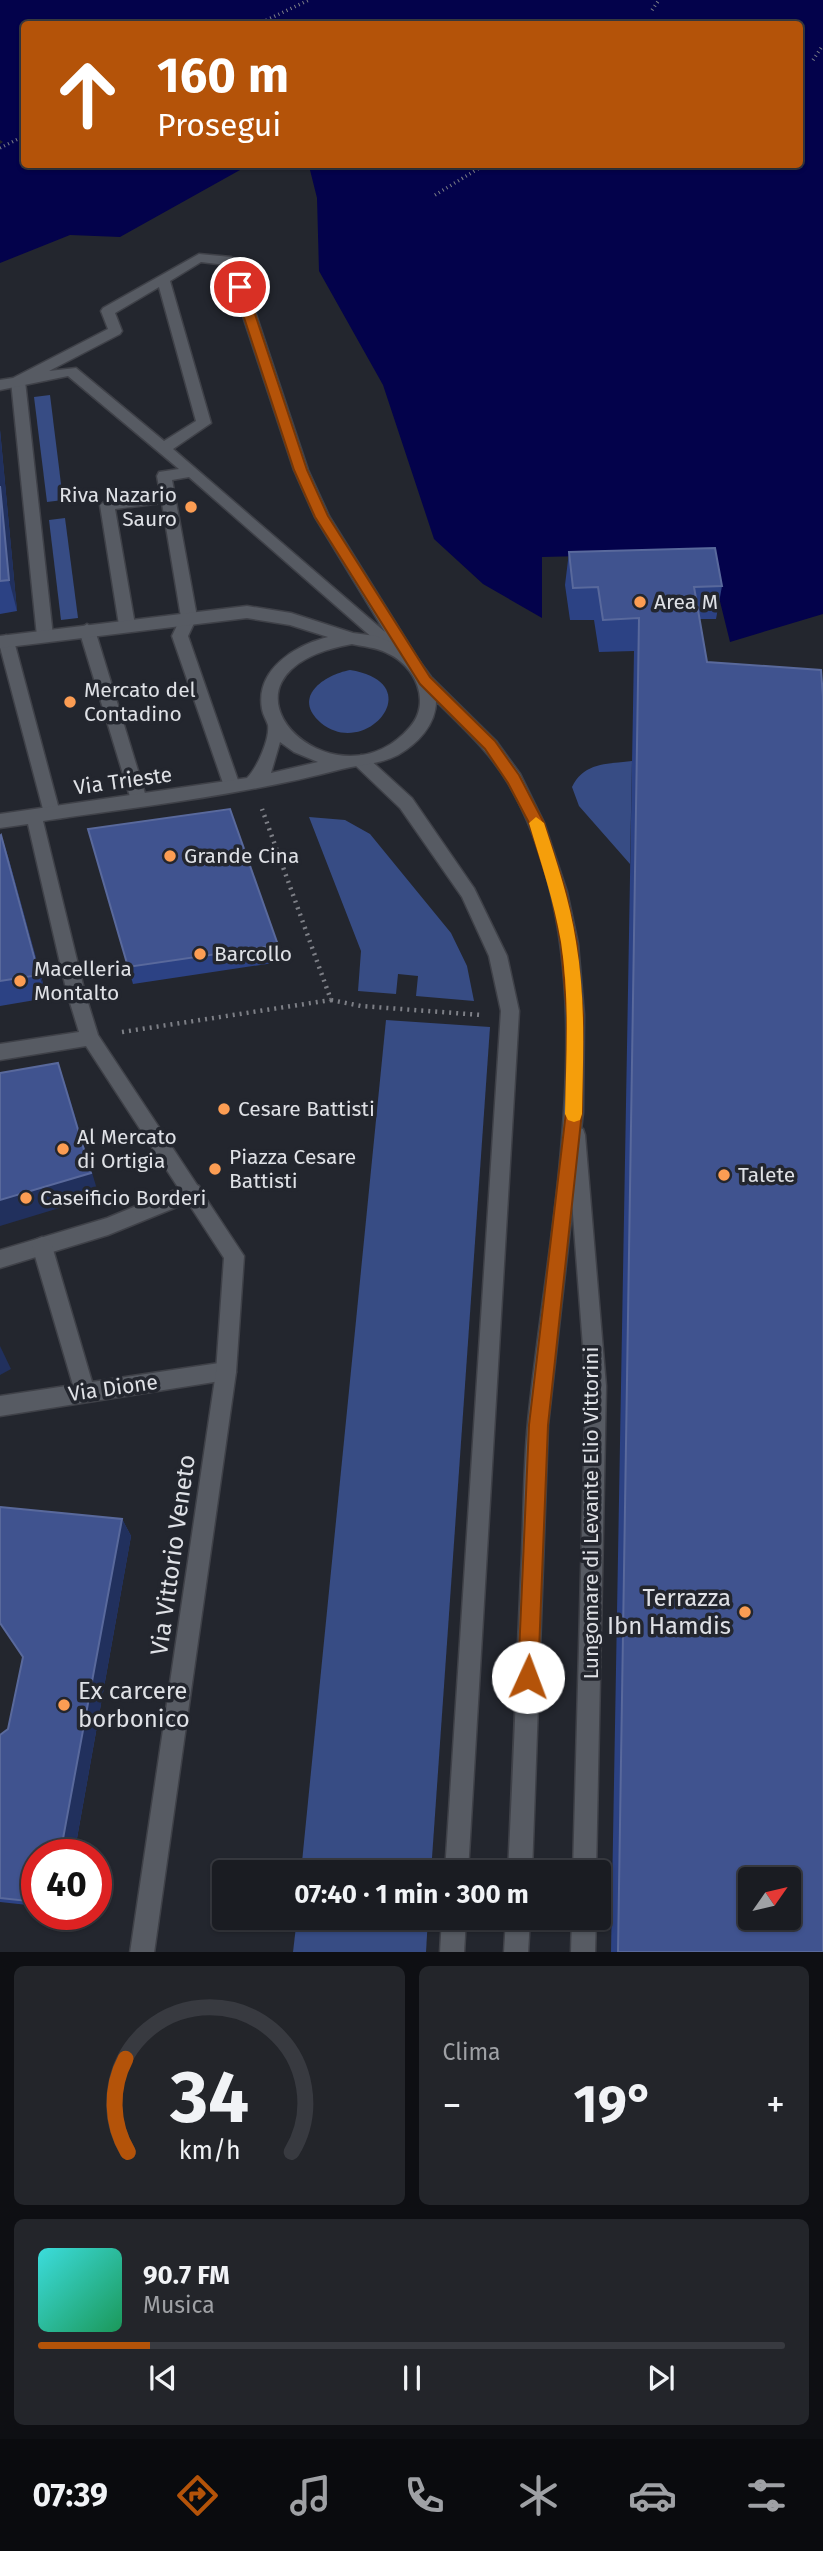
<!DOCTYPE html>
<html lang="it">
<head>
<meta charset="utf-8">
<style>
  body { margin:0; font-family:"Fira Sans",sans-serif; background:#23252a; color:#f1f3f6; height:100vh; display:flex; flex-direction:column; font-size:26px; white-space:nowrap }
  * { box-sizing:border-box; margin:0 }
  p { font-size:23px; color:#9fa1a5 }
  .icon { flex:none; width:38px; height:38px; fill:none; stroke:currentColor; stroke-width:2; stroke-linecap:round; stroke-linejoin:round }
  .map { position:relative; height:1952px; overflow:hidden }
  .drawer { display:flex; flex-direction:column; gap:14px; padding:14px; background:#0e0f13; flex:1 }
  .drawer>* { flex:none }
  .top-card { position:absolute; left:21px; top:21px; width:782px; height:147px; border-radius:7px; box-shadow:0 2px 5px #0004,0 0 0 2px #383a40; background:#b45309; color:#fff; overflow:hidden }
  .needle { width:46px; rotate:56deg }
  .buttons { position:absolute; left:738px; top:1867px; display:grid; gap:14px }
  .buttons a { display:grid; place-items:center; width:63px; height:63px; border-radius:7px; background:#1a1c22; box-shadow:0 2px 5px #0004,0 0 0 2px #383a40; font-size:35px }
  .speed { position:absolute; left:21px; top:1839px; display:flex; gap:14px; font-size:35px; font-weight:700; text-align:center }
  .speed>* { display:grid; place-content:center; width:91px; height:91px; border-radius:50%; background:#1a1c22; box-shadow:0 2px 5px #0004,0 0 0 2px #383a40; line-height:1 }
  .speed .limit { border:10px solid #d22; background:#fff; color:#111 }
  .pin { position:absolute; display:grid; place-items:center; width:60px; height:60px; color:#fff; margin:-30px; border:4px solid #fff; border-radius:50%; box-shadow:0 2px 7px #0007 }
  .me { position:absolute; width:77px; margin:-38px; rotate:2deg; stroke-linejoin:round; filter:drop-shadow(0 0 5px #0008) }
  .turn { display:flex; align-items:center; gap:24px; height:147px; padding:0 21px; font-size:32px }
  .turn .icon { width:91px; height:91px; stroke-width:2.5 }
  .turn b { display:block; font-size:49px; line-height:60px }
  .big { font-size:52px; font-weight:700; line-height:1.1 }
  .drawer .card { flex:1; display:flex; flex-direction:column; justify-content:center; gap:10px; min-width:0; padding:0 24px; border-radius:10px; background:#23252a }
  .drawer .dial { align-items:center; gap:0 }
  .dial svg { height:182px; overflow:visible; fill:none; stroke:#383a40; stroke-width:7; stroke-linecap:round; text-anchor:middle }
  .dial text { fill:#f1f3f6; stroke:none }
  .song { display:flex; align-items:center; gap:21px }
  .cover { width:84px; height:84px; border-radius:10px; background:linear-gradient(135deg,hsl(180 70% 55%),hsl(150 70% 35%)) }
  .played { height:7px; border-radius:4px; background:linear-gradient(90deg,#b45309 15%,#383a40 15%) }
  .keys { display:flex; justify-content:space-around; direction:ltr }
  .heat { display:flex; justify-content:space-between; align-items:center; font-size:38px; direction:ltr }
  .drawer .tiles { flex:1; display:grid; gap:14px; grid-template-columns:1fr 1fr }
  .card:last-child { grid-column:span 2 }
  .trip { position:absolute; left:212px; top:1860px; width:399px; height:70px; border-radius:7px; background:#1a1c22; box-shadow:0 2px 5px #0004,0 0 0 2px #383a40; font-weight:700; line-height:70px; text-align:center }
  .tab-bar { display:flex; height:112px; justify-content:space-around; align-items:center; background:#0a0b0e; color:#9fa1a5 }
  .tab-bar .icon { width:49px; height:49px }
  .tab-bar .current { color:#b45309 }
  .tab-bar b { font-size:32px; color:#f1f3f6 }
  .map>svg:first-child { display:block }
  .green { fill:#374c84 }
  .water { fill:#03024b }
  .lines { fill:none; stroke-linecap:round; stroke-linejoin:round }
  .service-casing { stroke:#3f4148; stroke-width:3 }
  .pedestrian-casing { stroke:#3f4148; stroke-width:3 }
  .minor-casing { stroke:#3f4148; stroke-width:3 }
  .tertiary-casing { stroke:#3f4148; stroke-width:3 }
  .path-far1 { stroke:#7d7f86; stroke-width:3.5; stroke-dasharray:1 3.5; stroke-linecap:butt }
  .path { stroke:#7d7f86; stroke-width:4.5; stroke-dasharray:2 5; stroke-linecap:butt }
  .service { fill:#575b63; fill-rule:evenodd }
  .pedestrian { fill:#575b63; fill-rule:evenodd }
  .minor { fill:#575b63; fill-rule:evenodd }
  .tertiary { fill:#575b63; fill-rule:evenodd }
  .wall { fill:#2c4284 }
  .shaded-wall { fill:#21305d }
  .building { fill:#40538f; stroke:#59699c; stroke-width:2; fill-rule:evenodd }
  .route { fill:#b45309; stroke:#753606; stroke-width:2 }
  .slow { fill:#f59e0b }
  .poi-dot { fill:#fc9d53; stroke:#23262e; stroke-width:2.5 }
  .labels { text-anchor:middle; stroke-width:7; stroke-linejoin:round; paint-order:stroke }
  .poi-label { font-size:21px; fill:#dfe1e6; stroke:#23262e; text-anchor:start }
  .street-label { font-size:21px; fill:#dfe1e6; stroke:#23262e }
  .near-street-label { font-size:24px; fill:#dfe1e6; stroke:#23262e }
  .near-poi-label { font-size:24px; fill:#dfe1e6; stroke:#23262e; text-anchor:end }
</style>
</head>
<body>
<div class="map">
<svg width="823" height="1953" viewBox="0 0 823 1953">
  <rect width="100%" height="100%" fill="#23262e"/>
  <!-- green -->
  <g class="green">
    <path d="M50,395L63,500L47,502L34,397Z"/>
    <path d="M65,518L78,618L61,620L49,520Z"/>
    <path d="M350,670C431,683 366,760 321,723C291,697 324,675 350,670Z"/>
    <path d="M632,761L630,864L579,806L572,787C584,762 608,764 632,761Z"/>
    <path d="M309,817L345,820L370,834L451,933L467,966L474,1001L416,996L418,976L398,974L396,994L358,991L361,951Z"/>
    <path d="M386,1020L490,1027L431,1872H301Z"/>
    <path d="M297,1918H428L426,1952H293Z"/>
  </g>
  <!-- water -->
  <path class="water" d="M0,0H823V614L730,642L708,553L542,557V618L483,584L434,539L383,385L319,271L317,198L310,170L315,164H800V24H24V164L249,165L120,237L70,235L0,263V144L3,142L0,140Z"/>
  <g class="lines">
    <defs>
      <path id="service" d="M18,376L25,381L53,636L45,642L37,636L11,381Z"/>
      <path id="pedestrian" d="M192,1183L199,1186L201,1192L199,1198L108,1235L0,1268V1250L107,1218Z"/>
      <g id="minor">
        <path d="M199,254L231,257L238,261L308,470L329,516L420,662L412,668L407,666L399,655L391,654L189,477L172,480L197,617L188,636L240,786L232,792L224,786L172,636L181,617L162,503L115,509L135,625L127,631L119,625L100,505L107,500L160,493L157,476L159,472L179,469L68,376L0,390V380L13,378L108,329L101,311L103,308ZM201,262L226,265L294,470L315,517L385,632L173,449L211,423L170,281ZM159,287L196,421L164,441L76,368L49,371L120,334L122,331L115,313Z"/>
        <path d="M87,624L95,630L147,800L145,805H133L131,800L79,630Z"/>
        <path d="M6,635L14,641L60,813L58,818H46L44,813L0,647V638Z"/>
        <path d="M361,755L367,757L412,798L474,888L507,956L519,1011L468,1872H445L501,1011L489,956L462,897L400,808L355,765L353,761Z"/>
        <path d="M576,1127L583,1129L585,1135L606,1386L596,1872H573L586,1386L567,1135L569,1129Z"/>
        <path d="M42,1237L49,1240L52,1246L92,1382L226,1362L233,1365L236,1372L233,1379L0,1416V1396L73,1385L32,1246L35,1240Z"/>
        <path d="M442,1918H466L464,1953H440Z"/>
        <path d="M572,1918H596L595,1953H571Z"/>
      </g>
      <g id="tertiary">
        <path d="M247,606L291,613L353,633L376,636L401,646L417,658L431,677L496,741L520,774L544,823L567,892L578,944L584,1015L583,1112L548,1425L532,1872H508C513,1773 517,1674 521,1574C524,1524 523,1473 528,1422C547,1226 614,963 508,783C489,751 462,727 436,701C436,725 417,744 398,755C379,765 360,764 342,769C244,795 143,806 43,821L85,993L98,1035L244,1256L236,1372L154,1953H130L216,1372L224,1258L86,1046L0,1060V1044L79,1032L67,993L28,824L0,828V814L247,778C257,768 270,739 268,725C266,719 263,715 262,709C255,669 296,645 328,637L290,625L247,618L0,648V636ZM352,644C364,647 376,647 387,653C415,665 432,702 410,727C334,816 189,674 352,644ZM280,742L294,752L318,762L271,773Z"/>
        <path d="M506,1918H530L528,1953H504Z"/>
      </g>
    </defs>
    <!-- service casing -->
    <use href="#service" class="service-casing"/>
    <!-- pedestrian casing -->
    <use href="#pedestrian" class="pedestrian-casing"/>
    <!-- minor casing -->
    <use href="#minor" class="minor-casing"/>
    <!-- tertiary casing -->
    <use href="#tertiary" class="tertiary-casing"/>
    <!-- path-far1 -->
    <g class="path-far1">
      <path d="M652,10L659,0"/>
      <path d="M258,24L309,0"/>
      <path d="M813,60L823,45"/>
      <path d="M0,148L24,136"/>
      <path d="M435,195L486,164"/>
    </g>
    <!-- path -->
    <g class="path">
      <path d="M331,1000L361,1006L481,1015"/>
      <path d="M122,1032L331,1000L262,809"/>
    </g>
    <!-- service -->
    <use href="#service" class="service"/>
    <!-- pedestrian -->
    <use href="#pedestrian" class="pedestrian"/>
    <!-- minor -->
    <use href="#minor" class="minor"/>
    <!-- tertiary -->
    <use href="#tertiary" class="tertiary"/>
  </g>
  <!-- wall -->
  <g class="wall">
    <path d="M0,430L17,611L0,614Z"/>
    <path d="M569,552L722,586L716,619H699L823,1952H611L634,651L599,652L594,620H570L565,585Z"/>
    <path d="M88,829L278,945L280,962L133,984Z"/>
    <path d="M1,835L9,860L47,998L0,1006V836Z"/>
    <path d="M122,1519L131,1536L74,1855H37V1906L0,1902V1735L8,1729Z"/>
  </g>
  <!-- shaded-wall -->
  <g class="shaded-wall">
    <path d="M0,430L17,611L9,580L0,486Z"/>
    <path d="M1,835L9,860L47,998L39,975Z"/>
    <path d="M58,1063L67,1089L99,1196L0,1226V1200Z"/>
    <path d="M0,1346L11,1369L0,1375Z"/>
    <path d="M122,1519L131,1536L74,1855H60Z"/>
  </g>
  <!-- building -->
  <g class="building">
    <path d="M0,486L9,580L0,581Z"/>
    <path d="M715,548L722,586L694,587L707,662L821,670L823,697V1952H618L639,618L603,620L598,587L573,588L569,552ZM751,1880H789V1918H751Z"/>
    <path d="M230,809L278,945L128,967L88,829Z"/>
    <path d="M1,835L39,975L0,981V836Z"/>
    <path d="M58,1063L91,1173L0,1200V1073Z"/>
    <path d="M0,1507L122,1519L60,1855H37V1902L0,1898V1735L8,1729L23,1657L0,1623Z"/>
  </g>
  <!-- route -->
  <path class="route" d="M240,283L246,287L307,470L328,516L430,677L495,741L519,775L544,823L566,892L577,944L583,1015L582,1112L548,1425L538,1677L535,1684L528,1687L521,1684L518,1677L529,1425L566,1112L567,1015L561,944L551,892L529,823L508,783L485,749L420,684L315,517L294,470L234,287Z"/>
  <!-- slow -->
  <path class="slow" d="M536,817L544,823C557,863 570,901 576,942C586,999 583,1057 582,1114L580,1120L574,1122L568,1120L565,1114C566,1057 570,999 561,942C554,901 541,863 529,823Z"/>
  <!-- markers -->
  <g class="poi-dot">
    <circle cx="191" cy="507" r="7"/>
    <circle cx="640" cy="602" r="7"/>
    <circle cx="70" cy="702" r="7"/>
    <circle cx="170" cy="856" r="7"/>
    <circle cx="200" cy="954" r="7"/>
    <circle cx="20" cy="981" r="7"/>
    <circle cx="224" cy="1109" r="7"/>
    <circle cx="63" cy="1149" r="7"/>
    <circle cx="215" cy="1169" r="7"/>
    <circle cx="724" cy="1175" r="7"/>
    <circle cx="26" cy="1198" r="7"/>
    <circle cx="745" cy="1612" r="7"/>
    <circle cx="64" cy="1705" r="7"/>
  </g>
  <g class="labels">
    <!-- poi labels -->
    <g class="poi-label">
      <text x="177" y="502" text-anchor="end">Riva Nazario<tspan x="177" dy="24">Sauro</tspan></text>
      <text x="654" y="609">Area M</text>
      <text x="84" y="697">Mercato del<tspan x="84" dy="24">Contadino</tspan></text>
      <text x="184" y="863">Grande Cina</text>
      <text x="214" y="961">Barcollo</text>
      <text x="34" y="976">Macelleria<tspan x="34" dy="24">Montalto</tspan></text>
      <text x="238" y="1116">Cesare Battisti</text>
      <text x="77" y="1144">Al Mercato<tspan x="77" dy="24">di Ortigia</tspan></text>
      <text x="229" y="1164">Piazza Cesare<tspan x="229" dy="24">Battisti</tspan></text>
      <text x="738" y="1182">Talete</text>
      <text x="40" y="1205">Caseificio Borderi</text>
    </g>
    <!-- street labels -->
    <g class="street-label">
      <text transform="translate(123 781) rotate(-8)" y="7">Via Trieste</text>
      <text transform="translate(113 1388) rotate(-8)" y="7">Via Dione</text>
      <text transform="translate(591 1513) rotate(-90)" y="7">Lungomare di Levante Elio Vittorini</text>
    </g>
    <!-- near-street labels -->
    <g class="near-street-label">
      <text transform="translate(173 1555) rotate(-82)" y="8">Via Vittorio Veneto</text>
    </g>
    <!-- near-poi labels -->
    <g class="near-poi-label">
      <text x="731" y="1606">Terrazza<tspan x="731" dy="28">Ibn Hamdis</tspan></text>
      <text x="78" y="1699" text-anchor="start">Ex carcere<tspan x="78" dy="28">borbonico</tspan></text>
    </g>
  </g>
</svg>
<div class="buttons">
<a><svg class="needle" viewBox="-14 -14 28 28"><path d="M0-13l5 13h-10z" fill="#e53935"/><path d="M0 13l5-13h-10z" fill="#9fa1a5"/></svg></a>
</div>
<div class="speed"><div class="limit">40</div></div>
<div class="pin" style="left:240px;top:287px;background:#d93025"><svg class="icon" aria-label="arrive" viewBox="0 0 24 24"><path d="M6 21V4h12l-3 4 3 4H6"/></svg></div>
<svg class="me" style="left:528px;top:1677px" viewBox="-20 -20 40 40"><circle r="19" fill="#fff"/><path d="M0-13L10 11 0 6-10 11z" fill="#b45309"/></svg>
<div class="trip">07:40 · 1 min · 300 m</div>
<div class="top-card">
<div class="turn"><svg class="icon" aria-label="ahead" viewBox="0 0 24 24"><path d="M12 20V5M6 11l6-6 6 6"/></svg><div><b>160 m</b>Prosegui</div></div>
</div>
</div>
<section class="drawer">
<div class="tiles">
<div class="card dial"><svg viewBox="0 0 100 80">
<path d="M14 69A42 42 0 1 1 86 69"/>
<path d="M14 69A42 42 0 0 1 13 28" stroke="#b45309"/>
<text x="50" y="56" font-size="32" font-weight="700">34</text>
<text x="50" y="72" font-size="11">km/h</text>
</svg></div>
<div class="card"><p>Clima</p>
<div class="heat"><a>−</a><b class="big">19°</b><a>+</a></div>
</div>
<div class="card">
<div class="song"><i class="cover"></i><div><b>90.7 FM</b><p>Musica</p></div></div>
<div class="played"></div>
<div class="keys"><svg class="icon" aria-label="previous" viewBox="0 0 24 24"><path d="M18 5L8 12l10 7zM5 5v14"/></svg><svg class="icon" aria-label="pause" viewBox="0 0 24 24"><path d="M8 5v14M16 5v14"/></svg><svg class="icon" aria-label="next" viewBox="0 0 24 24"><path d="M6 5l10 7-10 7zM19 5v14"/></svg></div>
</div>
</div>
</section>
<nav class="tab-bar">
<b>07:39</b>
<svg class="icon current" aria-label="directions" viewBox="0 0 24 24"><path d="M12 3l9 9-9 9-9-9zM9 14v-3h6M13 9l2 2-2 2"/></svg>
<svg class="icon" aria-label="music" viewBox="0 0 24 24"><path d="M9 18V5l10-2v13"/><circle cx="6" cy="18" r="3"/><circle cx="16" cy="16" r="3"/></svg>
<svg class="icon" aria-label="phone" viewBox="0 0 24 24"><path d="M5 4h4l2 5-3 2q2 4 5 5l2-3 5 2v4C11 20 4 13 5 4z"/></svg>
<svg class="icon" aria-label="climate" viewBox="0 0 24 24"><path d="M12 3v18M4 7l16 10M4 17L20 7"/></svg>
<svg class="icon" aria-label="car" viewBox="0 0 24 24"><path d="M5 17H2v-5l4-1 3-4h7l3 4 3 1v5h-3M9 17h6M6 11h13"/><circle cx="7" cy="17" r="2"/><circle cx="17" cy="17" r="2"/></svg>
<svg class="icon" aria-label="filters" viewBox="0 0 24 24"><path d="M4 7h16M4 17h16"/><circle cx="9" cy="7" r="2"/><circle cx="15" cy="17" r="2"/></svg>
</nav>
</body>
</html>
